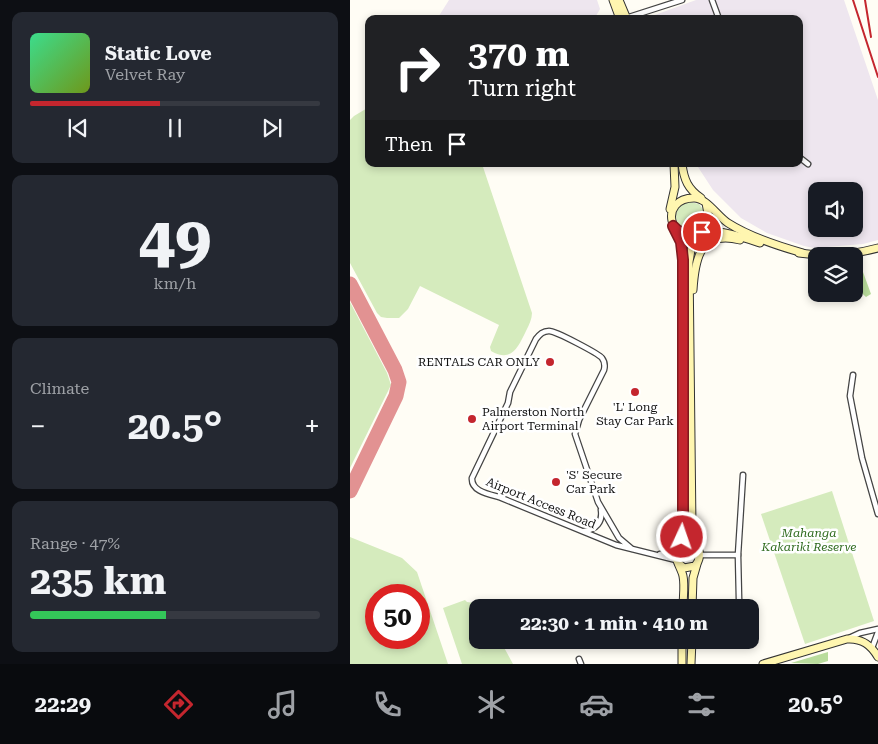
<!DOCTYPE html>
<html lang="en">
<head>
<meta charset="utf-8">
<style>
  body { margin:0; font-family:"Roboto Serif",serif; background:#242831; color:#f1f3f6; height:100vh; display:flex; flex-direction:column; font-size:19px; white-space:nowrap }
  * { box-sizing:border-box; margin:0 }
  p { font-size:16px; color:#9ea1a6 }
  .icon { flex:none; width:28px; height:28px; fill:none; stroke:currentColor; stroke-width:2; stroke-linecap:round; stroke-linejoin:round }
  .map { position:relative; flex:1; overflow:hidden }
  .side { display:flex; flex-direction:column; gap:12px; padding:12px; background:#0d0f14; width:350px }
  .side>* { flex:none }
  .hud { position:absolute; left:15px; top:15px; width:438px; height:152px; border-radius:10px; box-shadow:0 2px 8px #0003; background:#202124; color:#fff; overflow:hidden }
  .fabs { position:absolute; left:458px; top:182px; display:grid; gap:10px }
  .fabs a { display:grid; place-items:center; width:55px; height:55px; border-radius:10px; background:#171b24; box-shadow:0 2px 8px #0003; font-size:25px }
  .speed { position:absolute; left:15px; top:584px; display:flex; gap:10px; font-size:25px; font-weight:700; text-align:center }
  .speed>* { display:grid; place-content:center; width:65px; height:65px; border-radius:50%; background:#171b24; box-shadow:0 2px 8px #0003; line-height:1 }
  .speed .limit { border:8px solid #d22; background:#fff; color:#111 }
  .pin { position:absolute; display:grid; place-items:center; width:42px; height:42px; color:#fff; margin:-21px; border:2px solid #fff; border-radius:50%; box-shadow:0 1px 5px #0007 }
  .me { position:absolute; width:55px; margin:-28px; rotate:3deg; stroke-linejoin:round; filter:drop-shadow(0 0 4px #0008) }
  .turn { display:flex; align-items:center; gap:18px; height:105px; padding:0 20px; font-size:22px }
  .turn .icon { width:65px; height:65px; stroke-width:2.5 }
  .turn b { display:block; font-size:35px; line-height:42px }
  .then { display:flex; align-items:center; height:48px; padding:0 20px; background:#0003; gap:10px; font-size:19px }
  .big { font-size:38px; font-weight:700; line-height:1.1 }
  .side .card { flex:1; display:flex; flex-direction:column; justify-content:center; gap:8px; min-width:0; padding:0 18px; border-radius:10px; background:#242831 }
  .side .dial { align-items:center; gap:0 }
  .dial b { font-size:65px; line-height:1 }
  .song { display:flex; align-items:center; gap:15px }
  .cover { width:60px; height:60px; border-radius:8px; background:linear-gradient(135deg,hsl(150 70% 55%),hsl(80 70% 35%)) }
  .played { height:5px; border-radius:2px; background:linear-gradient(90deg,#c4262e 45%,#363941 45%) }
  .keys { display:flex; justify-content:space-around; direction:ltr }
  .heat { display:flex; justify-content:space-between; align-items:center; font-size:28px; direction:ltr }
  .charge { height:8px; border-radius:4px; background:linear-gradient(90deg,#34c759 47%,#363941 0) }
  .trip { position:absolute; left:119px; top:599px; width:290px; height:50px; border-radius:10px; background:#171b24; box-shadow:0 2px 8px #0003; font-weight:700; line-height:50px; text-align:center }
  .menu { display:flex; height:80px; justify-content:space-around; align-items:center; background:#090b0e; color:#9ea1a6 }
  .menu .icon { width:35px; height:35px }
  .menu .on { color:#c4262e }
  .menu b { font-size:22px; color:#f1f3f6 }
  main { display:flex; flex:1; min-height:0 }
  .map>svg:first-child { display:block }
  .industrial { fill:#eee6ef; fill-rule:evenodd }
  .green { fill:#d5ebbd; fill-rule:evenodd }
  .forest { fill:#b9dc9c }
  .lines { fill:none; stroke-linecap:round; stroke-linejoin:round }
  .taxiway { stroke:#e29292; stroke-width:15 }
  .street-casing { stroke:#444; stroke-width:7 }
  .secondary-casing { stroke:#333; stroke-width:9 }
  .street { stroke:#fff; stroke-width:4.5 }
  .secondary { stroke:#fff6b0; stroke-width:7 }
  .rail { stroke:#c4262e; stroke-width:2 }
  .route-casing { stroke:#7f191e; stroke-width:12 }
  .route { stroke:#c4262e; stroke-width:9 }
  .poi-dot { fill:#c4262e; stroke:#fff; stroke-width:2 }
  .labels { text-anchor:middle; stroke-width:5; stroke-linejoin:round; paint-order:stroke }
  .poi-label { font-size:12px; fill:#111; stroke:#fff; text-anchor:start }
  .street-label { font-size:12px; fill:#111; stroke:#fff }
  .park-label { font-size:12px; font-style:italic; fill:#2f6b1f; stroke:#fff }
</style>
</head>
<body>
<main>
<section class="side">
<div class="card">
<div class="song"><i class="cover"></i><div><b>Static Love</b><p>Velvet Ray</p></div></div>
<div class="played"></div>
<div class="keys"><svg class="icon" aria-label="previous" viewBox="0 0 24 24"><path d="M18 5L8 12l10 7zM5 5v14"/></svg><svg class="icon" aria-label="pause" viewBox="0 0 24 24"><path d="M8 5v14M16 5v14"/></svg><svg class="icon" aria-label="next" viewBox="0 0 24 24"><path d="M6 5l10 7-10 7zM19 5v14"/></svg></div>
</div>
<div class="card dial"><b>49</b><p>km/h</p></div>
<div class="card"><p>Climate</p>
<div class="heat"><a>−</a><b class="big">20.5°</b><a>+</a></div>
</div>
<div class="card"><p>Range · 47%</p><b class="big">235 km</b><div class="charge"></div></div>
</section>
<div class="map">
<svg width="528" height="664" viewBox="0 0 528 664">
  <rect width="100%" height="100%" fill="#fffdf5"/>
  <!-- industrial -->
  <g class="industrial">
    <path d="M99,0H247L250,9L246,16L238,19H87Z"/>
    <path d="M346,0H494L528,100V240L513,244L464,248L454,246L417,233L391,218L363,190L346,164H449V19H294ZM466,191H504V229H466Z"/>
  </g>
  <!-- green -->
  <g class="green">
    <path d="M19,107V164H132L182,313C182,319 179,325 176,331C168,347 162,363 141,351L140,347L149,325L70,286L58,309L49,318H37L31,317L27,313L0,263V120L4,116Z"/>
    <path d="M340,202L349,204L355,212C357,239 320,233 327,211C329,206 334,203 340,202Z"/>
    <path d="M0,302L37,373L41,385L0,468Z"/>
    <path d="M482,491L524,621L455,644L411,514Z"/>
    <path d="M0,537L52,558L67,572L98,664H0ZM26,595H69V638H26Z"/>
    <path d="M115,600L117,602L131,604L132,607L128,608V640H150L163,664H112L93,608Z"/>
  </g>
  <!-- forest -->
  <g class="forest">
    <path d="M512,261L513,272L521,294L516,297L504,286V262Z"/>
    <path d="M478,652V661L468,664L441,663Z"/>
  </g>
  <g class="lines">
    <!-- taxiway -->
    <path class="taxiway" d="M0,284L45,370L49,382L46,396L0,491"/>
    <defs>
      <g id="street">
        <path d="M362,0L369,19"/>
        <path d="M276,18L332,0"/>
        <path d="M449,157L458,164"/>
        <path d="M503,375L500,396L512,458L528,514"/>
        <path d="M234,531C246,530 253,522 251,510"/>
        <path d="M282,549L269,538L248,502L225,434L229,420L254,370C255,366 255,362 252,358C249,354 206,331 199,331C193,331 190,334 186,339L160,392L158,403L122,478C121,491 138,494 149,497L266,545L326,560"/>
        <path d="M310,554L326,551"/>
        <path d="M350,555H388"/>
        <path d="M392,608L389,599L388,555L393,475"/>
        <path d="M499,638L510,633L528,629"/>
        <path d="M522,648L528,632"/>
        <path d="M229,659L231,664"/>
      </g>
      <g id="secondary">
        <path d="M263,0L270,19"/>
        <path d="M269,0L277,19"/>
        <path d="M332,164C334,180 338,189 351,198"/>
        <path d="M356,203L359,219L351,233C319,247 308,198 344,198C357,198 367,216 378,223C400,237 428,246 453,253"/>
        <path d="M320,209L325,187L324,164"/>
        <path d="M323,225L331,242L333,260V526L328,548"/>
        <path d="M352,231C375,231 389,236 410,243"/>
        <path d="M449,253C476,257 502,255 528,248"/>
        <path d="M343,290C345,258 350,230 390,240"/>
        <path d="M349,551L342,528L339,262L342,244L351,233"/>
        <path d="M328,563L334,568L345,566C350,560 351,554 347,547C342,544 338,542 332,545C318,552 331,566 333,576C335,586 333,597 333,608"/>
        <path d="M342,608L343,578L347,564"/>
        <path d="M332,664V640"/>
        <path d="M341,664L342,640"/>
        <path d="M413,664L497,639C512,638 521,645 528,657"/>
      </g>
    </defs>
    <!-- street casing -->
    <use href="#street" class="street-casing"/>
    <!-- secondary casing -->
    <use href="#secondary" class="secondary-casing"/>
    <!-- street -->
    <use href="#street" class="street"/>
    <!-- secondary -->
    <use href="#secondary" class="secondary"/>
    <!-- rail -->
    <g class="rail">
      <path d="M503,0L528,77"/>
      <path d="M515,0L521,37"/>
    </g>
  </g>
  <g class="lines">
    <defs>
      <path id="route" d="M332,537L333,526V260L331,242L323,226C331,235 341,238 352,232"/>
    </defs>
    <!-- route casing -->
    <use href="#route" class="route-casing"/>
    <!-- route -->
    <use href="#route" class="route"/>
  </g>
  <!-- markers -->
  <g class="poi-dot">
    <circle cx="200" cy="362" r="5"/>
    <circle cx="285" cy="392" r="5"/>
    <circle cx="122" cy="419" r="5"/>
    <circle cx="206" cy="482" r="5"/>
  </g>
  <g class="labels">
    <!-- poi labels -->
    <g class="poi-label">
      <text x="190" y="366" text-anchor="end">RENTALS CAR ONLY</text>
      <text x="285" y="411" text-anchor="middle">'L' Long<tspan x="285" dy="14">Stay Car Park</tspan></text>
      <text x="132" y="416">Palmerston North<tspan x="132" dy="14">Airport Terminal</tspan></text>
      <text x="216" y="479">'S' Secure<tspan x="216" dy="14">Car Park</tspan></text>
    </g>
    <!-- street labels -->
    <g class="street-label">
      <text transform="translate(191 503) rotate(22)" y="4">Airport Access Road</text>
    </g>
    <!-- park labels -->
    <g class="park-label">
      <text x="459" y="537">Mahanga<tspan x="459" dy="14">Kakariki Reserve</tspan></text>
    </g>
  </g>
</svg>
<div class="fabs">
<a><svg class="icon" aria-label="sound" viewBox="0 0 24 24"><path d="M4 9h4l5-4v14l-5-4H4zM17 9q2 3 0 6"/></svg></a>
<a><svg class="icon" aria-label="layers" viewBox="0 0 24 24"><path d="M12 4l9 5-9 5-9-5zM3 14l9 5 9-5"/></svg></a>
</div>
<div class="speed"><div class="limit">50</div></div>
<div class="pin" style="left:352px;top:232px;background:#d93025"><svg class="icon" aria-label="arrive" viewBox="0 0 24 24"><path d="M6 21V4h12l-3 4 3 4H6"/></svg></div>
<svg class="me" style="left:332px;top:537px" viewBox="-20 -20 40 40"><circle r="17" fill="#c4262e" stroke="#fff" stroke-width="3"/><path d="M0-11L8 9 0 5-8 9z" fill="#fff"/></svg>
<div class="trip">22:30 · 1 min · 410 m</div>
<div class="hud">
<div class="turn"><svg class="icon" aria-label="right" viewBox="0 0 24 24"><path d="M7 20v-9h11M14 6l5 5-5 5"/></svg><div><b>370 m</b>Turn right</div></div>
<div class="then">Then<svg class="icon" aria-label="arrive" viewBox="0 0 24 24"><path d="M6 21V4h12l-3 4 3 4H6"/></svg></div>
</div>
</div>
</main>
<nav class="menu">
<b>22:29</b>
<svg class="icon on" aria-label="directions" viewBox="0 0 24 24"><path d="M12 3l9 9-9 9-9-9zM9 14v-3h6M13 9l2 2-2 2"/></svg>
<svg class="icon" aria-label="music" viewBox="0 0 24 24"><path d="M9 18V5l10-2v13"/><circle cx="6" cy="18" r="3"/><circle cx="16" cy="16" r="3"/></svg>
<svg class="icon" aria-label="phone" viewBox="0 0 24 24"><path d="M5 4h4l2 5-3 2q2 4 5 5l2-3 5 2v4C11 20 4 13 5 4z"/></svg>
<svg class="icon" aria-label="climate" viewBox="0 0 24 24"><path d="M12 3v18M4 7l16 10M4 17L20 7"/></svg>
<svg class="icon" aria-label="car" viewBox="0 0 24 24"><path d="M5 17H2v-5l4-1 3-4h7l3 4 3 1v5h-3M9 17h6M6 11h13"/><circle cx="7" cy="17" r="2"/><circle cx="17" cy="17" r="2"/></svg>
<svg class="icon" aria-label="filters" viewBox="0 0 24 24"><path d="M4 7h16M4 17h16"/><circle cx="9" cy="7" r="2"/><circle cx="15" cy="17" r="2"/></svg>
<b>20.5°</b>
</nav>
</body>
</html>
